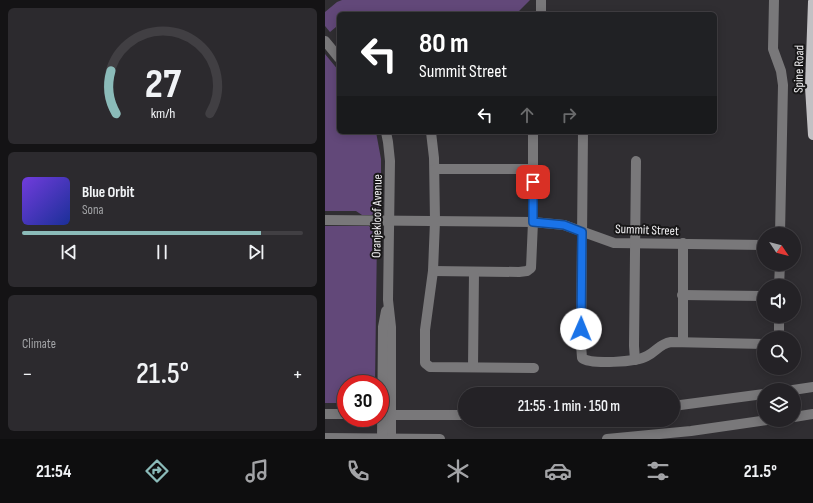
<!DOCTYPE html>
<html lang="en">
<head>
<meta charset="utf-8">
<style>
  body { margin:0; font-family:"Sofia Sans Condensed",sans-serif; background:#2c2a2e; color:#f1f3f6; height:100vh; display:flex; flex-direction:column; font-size:15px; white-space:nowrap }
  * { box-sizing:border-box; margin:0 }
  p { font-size:13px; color:#a3a4a7 }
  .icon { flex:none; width:22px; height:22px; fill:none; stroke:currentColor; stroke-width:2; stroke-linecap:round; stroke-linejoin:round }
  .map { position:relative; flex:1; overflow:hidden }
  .side { display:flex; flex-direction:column; gap:8px; padding:8px; background:#141315; width:325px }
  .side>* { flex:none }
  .hud { position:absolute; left:12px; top:12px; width:380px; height:122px; border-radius:6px; box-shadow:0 2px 10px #0003,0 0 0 1px #413f43; background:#202124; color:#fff; overflow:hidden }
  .needle { width:26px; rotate:125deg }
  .controls { position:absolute; left:432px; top:227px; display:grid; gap:8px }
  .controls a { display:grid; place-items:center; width:44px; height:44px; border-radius:50%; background:#242226; box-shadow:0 2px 10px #0003,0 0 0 1px #413f43; font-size:20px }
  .speed { position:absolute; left:12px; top:375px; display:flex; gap:8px; font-size:20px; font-weight:700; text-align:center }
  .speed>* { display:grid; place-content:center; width:52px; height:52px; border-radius:50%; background:#242226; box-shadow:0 2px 10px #0003,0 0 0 1px #413f43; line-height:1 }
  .speed .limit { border:6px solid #d22; background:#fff; color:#111 }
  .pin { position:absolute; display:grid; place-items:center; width:34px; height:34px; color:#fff; margin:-17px; border-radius:8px; box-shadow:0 2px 6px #0006 }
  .me { position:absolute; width:44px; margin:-22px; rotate:1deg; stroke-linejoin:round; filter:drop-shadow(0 0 3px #0008) }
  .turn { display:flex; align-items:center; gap:14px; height:84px; padding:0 16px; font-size:18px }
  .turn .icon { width:52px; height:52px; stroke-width:2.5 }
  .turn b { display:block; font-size:28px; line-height:34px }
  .lanes { display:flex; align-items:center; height:38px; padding:0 16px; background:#0003; justify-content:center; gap:20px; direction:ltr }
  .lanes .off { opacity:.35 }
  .big { font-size:30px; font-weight:600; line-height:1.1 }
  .side .tile { flex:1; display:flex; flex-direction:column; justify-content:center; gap:6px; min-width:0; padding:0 14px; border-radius:6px; background:#2c2a2e }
  .side .dial { align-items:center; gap:0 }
  .dial svg { height:104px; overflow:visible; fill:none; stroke:#413f43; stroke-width:7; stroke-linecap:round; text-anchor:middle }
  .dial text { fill:#f1f3f6; stroke:none }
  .song { display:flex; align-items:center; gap:12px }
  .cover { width:48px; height:48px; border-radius:6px; background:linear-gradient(135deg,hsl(260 70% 55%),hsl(230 70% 35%)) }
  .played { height:4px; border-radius:2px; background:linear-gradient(90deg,#8bbbb9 85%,#413f43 85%) }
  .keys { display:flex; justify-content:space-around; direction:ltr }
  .heat { display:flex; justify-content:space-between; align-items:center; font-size:22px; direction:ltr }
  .trip { position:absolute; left:133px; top:387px; width:222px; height:40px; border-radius:20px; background:#242226; box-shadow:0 2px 10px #0003,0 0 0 1px #413f43; font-weight:600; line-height:40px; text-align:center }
  .tab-bar { display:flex; height:64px; justify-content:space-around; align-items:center; background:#0e0e0f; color:#a3a4a7 }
  .tab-bar .icon { width:28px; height:28px }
  .tab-bar .on { color:#8bbbb9 }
  .tab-bar b { font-size:18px; color:#f1f3f6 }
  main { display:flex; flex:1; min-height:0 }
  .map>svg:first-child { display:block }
  .green { fill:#624879 }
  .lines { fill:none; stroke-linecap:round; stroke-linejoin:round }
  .minor { stroke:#79787a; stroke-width:10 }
  .major { stroke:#c2c1c4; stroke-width:10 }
  .route-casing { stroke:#114b97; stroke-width:10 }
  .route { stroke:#1a73e8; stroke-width:7 }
  .labels { text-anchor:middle; stroke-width:4; stroke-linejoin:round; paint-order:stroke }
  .street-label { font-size:13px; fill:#f2f1f3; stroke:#181718 }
</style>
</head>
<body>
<main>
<section class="side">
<div class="tile dial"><svg viewBox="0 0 100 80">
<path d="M14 69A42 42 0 1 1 86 69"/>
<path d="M14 69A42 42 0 0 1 10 36" stroke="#8bbbb9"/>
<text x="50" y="56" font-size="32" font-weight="700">27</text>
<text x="50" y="72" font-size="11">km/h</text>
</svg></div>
<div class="tile">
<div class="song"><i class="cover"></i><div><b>Blue Orbit</b><p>Sona</p></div></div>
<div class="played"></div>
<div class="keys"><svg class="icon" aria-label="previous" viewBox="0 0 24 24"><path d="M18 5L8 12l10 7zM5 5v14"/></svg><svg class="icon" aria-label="pause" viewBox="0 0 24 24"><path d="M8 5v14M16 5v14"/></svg><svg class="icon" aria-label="next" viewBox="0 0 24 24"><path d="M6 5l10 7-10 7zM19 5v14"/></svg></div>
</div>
<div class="tile"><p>Climate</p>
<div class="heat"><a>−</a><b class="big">21.5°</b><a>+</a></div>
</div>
</section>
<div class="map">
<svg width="488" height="439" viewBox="0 0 488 439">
  <rect width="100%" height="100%" fill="#302e32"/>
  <!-- green -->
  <g class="green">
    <path d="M17,0H205L191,14H14V30L11,27L5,32L0,26V12L12,2Z"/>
    <path d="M0,54L14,71V132H51L56,159V205L52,213L46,215H37L31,211H0Z"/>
    <path d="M0,226H44L52,236L50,384H21V403H0Z"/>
  </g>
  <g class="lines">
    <!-- minor -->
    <g class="minor">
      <path d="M449,0L448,49L456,71L458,85L455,234"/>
      <path d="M216,14V0"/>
      <path d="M0,41L14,58"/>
      <path d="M61,132L63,142L65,161L63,300L66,327V439"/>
      <path d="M106,132L109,158L110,221L108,271L100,330V363L105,367L209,368"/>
      <path d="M258,132L256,344L257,358C266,365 311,362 322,356C332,351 334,344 346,342L439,344"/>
      <path d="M110,169H208"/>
      <path d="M0,220L208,222L239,225L289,243L439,245"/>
      <path d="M108,271L194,272L202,271L206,268L208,222V132"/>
      <path d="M454,286L455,264"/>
      <path d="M357,295L439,296"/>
      <path d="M454,316V338"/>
      <path d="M358,342V243"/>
      <path d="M310,360L309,346L311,161"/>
      <path d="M148,367L149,272"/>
      <path d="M468,390L488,387"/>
      <path d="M348,406L439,394"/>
      <path d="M0,414H21"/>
      <path d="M59,415H140"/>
      <path d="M469,417L488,414"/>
      <path d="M0,438L115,439"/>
      <path d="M57,439L58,327L61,311"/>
      <path d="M282,439L366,431L442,420"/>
    </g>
    <!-- major -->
    <path class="major" d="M488,2L485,87L488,135"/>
  </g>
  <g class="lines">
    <defs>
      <path id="route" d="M208,182V222L239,225L257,232L256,329"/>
    </defs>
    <!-- route casing -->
    <use href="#route" class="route-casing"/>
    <!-- route -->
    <use href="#route" class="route"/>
  </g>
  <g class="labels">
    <!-- street labels -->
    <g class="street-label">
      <text transform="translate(473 69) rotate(-89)" y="5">Spine Road</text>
      <text transform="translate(51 216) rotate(-89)" y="5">Oranjekloof Avenue</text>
      <text transform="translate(322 229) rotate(2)" y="5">Summit Street</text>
    </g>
  </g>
</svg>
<div class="controls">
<a><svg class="needle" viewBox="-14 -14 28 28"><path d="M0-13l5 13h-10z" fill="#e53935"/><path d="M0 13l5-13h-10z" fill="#a3a4a7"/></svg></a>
<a><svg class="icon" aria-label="sound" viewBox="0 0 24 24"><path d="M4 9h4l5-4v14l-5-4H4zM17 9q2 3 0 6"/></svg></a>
<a><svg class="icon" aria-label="search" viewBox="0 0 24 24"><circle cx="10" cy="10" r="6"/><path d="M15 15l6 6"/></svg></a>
<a><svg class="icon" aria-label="layers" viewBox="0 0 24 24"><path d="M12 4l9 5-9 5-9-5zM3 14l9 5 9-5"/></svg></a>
</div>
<div class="speed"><div class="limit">30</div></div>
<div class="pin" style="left:208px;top:182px;background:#d93025"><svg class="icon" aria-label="arrive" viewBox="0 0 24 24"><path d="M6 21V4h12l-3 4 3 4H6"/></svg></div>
<svg class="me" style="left:256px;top:329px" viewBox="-20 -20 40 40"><circle r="19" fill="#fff"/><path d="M0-13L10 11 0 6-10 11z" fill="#1a73e8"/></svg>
<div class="trip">21:55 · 1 min · 150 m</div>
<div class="hud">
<div class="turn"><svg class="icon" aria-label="left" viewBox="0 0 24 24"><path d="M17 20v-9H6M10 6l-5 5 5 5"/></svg><div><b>80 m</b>Summit Street</div></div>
<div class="lanes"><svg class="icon" aria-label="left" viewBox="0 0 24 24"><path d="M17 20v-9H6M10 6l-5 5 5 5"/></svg><svg class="icon off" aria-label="ahead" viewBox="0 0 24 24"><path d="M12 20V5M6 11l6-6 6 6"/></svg><svg class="icon off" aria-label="right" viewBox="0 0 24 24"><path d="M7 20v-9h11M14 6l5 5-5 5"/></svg></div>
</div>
</div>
</main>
<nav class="tab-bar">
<b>21:54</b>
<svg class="icon on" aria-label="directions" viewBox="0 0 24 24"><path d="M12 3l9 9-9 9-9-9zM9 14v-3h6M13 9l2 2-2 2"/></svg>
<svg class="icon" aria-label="music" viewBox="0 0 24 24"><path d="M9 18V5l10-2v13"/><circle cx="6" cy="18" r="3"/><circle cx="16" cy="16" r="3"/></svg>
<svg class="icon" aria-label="phone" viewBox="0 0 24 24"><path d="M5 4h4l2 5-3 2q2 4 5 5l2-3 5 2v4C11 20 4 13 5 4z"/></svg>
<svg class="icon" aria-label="climate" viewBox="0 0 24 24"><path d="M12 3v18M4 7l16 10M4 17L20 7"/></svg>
<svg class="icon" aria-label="car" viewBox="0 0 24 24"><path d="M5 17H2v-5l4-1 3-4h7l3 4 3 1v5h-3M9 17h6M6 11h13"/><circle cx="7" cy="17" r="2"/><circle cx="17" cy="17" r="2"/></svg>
<svg class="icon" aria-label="filters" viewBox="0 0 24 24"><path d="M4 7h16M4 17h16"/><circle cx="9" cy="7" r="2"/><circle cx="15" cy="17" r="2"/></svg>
<b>21.5°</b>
</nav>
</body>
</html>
